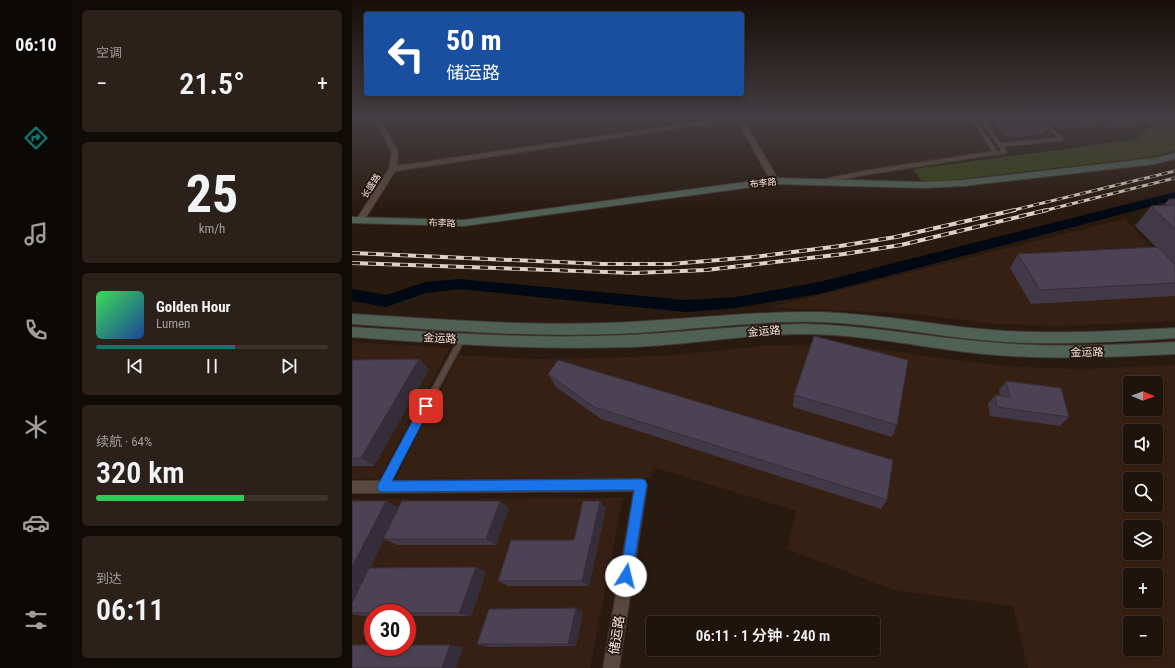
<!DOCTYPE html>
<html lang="zh">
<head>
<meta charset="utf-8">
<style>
  body { margin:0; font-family:"Roboto Condensed","Noto Sans SC",sans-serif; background:#2c211a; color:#f1f3f6; height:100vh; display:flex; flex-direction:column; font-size:15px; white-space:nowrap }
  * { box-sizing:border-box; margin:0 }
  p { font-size:13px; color:#a19e9d }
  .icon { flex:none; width:22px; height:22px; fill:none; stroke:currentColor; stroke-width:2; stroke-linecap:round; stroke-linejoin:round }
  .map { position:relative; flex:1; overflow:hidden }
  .panel { display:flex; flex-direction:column; gap:10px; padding:10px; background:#110b07; width:280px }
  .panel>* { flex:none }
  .hud { position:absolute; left:12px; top:12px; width:380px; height:84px; border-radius:4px; box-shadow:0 2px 6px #0003,0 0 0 1px #3c332d; background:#1a4fa0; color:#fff; overflow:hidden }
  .needle { width:26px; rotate:91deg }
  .tools { position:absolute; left:771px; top:376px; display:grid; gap:8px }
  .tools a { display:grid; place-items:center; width:40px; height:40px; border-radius:4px; background:#1f140c; box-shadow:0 2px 6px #0003,0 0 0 1px #3c332d; font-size:20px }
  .speed { position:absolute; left:12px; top:604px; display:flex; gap:8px; font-size:20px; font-weight:700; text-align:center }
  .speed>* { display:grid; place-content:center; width:52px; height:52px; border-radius:50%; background:#1f140c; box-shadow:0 2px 6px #0003,0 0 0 1px #3c332d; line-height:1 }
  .speed .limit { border:6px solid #d22; background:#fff; color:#111 }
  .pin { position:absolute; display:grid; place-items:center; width:34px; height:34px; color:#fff; margin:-17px; border-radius:8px; box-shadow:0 2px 6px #0006 }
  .me { position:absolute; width:44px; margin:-22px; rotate:9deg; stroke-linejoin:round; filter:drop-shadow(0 0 3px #0008) }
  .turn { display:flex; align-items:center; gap:14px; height:84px; padding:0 16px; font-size:18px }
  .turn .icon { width:52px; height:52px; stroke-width:2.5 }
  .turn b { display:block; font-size:28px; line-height:34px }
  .big { font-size:30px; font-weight:600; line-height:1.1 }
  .panel .tile { flex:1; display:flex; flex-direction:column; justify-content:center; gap:6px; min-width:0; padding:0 14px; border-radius:6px; background:#2c211a }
  .panel .dial { align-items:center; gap:0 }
  .dial b { font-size:52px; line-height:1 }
  .song { display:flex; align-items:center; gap:12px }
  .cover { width:48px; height:48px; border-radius:6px; background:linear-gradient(135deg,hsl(130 70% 55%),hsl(220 70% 35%)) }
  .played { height:4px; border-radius:2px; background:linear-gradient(90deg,#0f766e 60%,#3c332d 60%) }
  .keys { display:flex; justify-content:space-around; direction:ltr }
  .heat { display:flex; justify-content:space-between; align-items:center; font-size:22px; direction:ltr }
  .charge { height:6px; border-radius:3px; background:linear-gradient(90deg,#34c759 64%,#3c332d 0) }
  .trip { position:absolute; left:294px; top:616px; width:234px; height:40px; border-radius:4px; background:#1f140c; box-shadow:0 2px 6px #0003,0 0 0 1px #3c332d; font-weight:600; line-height:40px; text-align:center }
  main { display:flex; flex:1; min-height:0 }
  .tab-bar { display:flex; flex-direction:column; width:72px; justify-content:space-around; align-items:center; background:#0c0805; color:#a19e9d }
  .tab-bar .icon { width:28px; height:28px }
  .tab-bar .selected { color:#0f766e }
  .tab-bar b { font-size:18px; color:#f1f3f6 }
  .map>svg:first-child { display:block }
  .built { fill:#362013; fill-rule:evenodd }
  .green { fill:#394414 }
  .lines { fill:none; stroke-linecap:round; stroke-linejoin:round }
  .river { fill:#000813; fill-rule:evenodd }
  .lane-far2-casing { stroke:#423632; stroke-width:5 }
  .lane-far1-casing { stroke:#423632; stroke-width:8 }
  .lane-casing { stroke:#423632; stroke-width:9 }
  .street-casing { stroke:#423632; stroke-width:2 }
  .secondary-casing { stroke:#423632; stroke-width:2 }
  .lane-far2 { stroke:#5a473d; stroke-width:3.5 }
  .lane-far1 { stroke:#5a473d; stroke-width:5.5 }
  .lane { stroke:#5a473d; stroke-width:7 }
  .street { fill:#5a473d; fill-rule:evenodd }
  .secondary { fill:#4f6155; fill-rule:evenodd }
  .rail-far1-casing { stroke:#dcd0ca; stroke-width:3 }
  .rail-casing { stroke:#dcd0ca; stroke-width:4 }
  .rail-far1 { stroke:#291a10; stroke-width:2; stroke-dasharray:6; stroke-linecap:butt }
  .rail { stroke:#291a10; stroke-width:2.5; stroke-dasharray:8; stroke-linecap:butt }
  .wall { fill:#413947 }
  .shaded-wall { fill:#352e3a }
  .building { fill:#4c4253; stroke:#352e3a }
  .route { fill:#1a73e8; stroke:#114b97 }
  .labels { text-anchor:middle; stroke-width:4; stroke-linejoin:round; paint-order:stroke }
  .far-street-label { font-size:9px; fill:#f1e5df; stroke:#291a10 }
  .street-label { font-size:11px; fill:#f1e5df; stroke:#291a10 }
  .near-street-label { font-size:13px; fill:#f1e5df; stroke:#291a10 }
</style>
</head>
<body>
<main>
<nav class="tab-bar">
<b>06:10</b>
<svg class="icon selected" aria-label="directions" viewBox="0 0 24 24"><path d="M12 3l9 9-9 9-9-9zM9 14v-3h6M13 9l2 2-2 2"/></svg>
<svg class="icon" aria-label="music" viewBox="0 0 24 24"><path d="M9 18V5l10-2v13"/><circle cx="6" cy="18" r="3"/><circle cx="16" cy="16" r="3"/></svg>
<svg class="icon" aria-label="phone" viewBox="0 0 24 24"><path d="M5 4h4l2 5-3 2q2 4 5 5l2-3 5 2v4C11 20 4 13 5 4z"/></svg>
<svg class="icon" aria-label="climate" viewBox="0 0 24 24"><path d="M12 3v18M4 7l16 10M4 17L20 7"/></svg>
<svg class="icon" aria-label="car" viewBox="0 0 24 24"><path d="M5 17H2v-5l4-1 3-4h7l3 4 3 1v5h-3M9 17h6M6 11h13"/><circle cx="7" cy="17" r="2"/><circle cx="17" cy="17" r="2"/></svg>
<svg class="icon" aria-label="filters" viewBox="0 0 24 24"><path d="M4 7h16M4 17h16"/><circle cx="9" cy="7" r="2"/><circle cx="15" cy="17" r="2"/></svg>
</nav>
<section class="panel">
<div class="tile"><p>空调</p>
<div class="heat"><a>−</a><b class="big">21.5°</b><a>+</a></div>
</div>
<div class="tile dial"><b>25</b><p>km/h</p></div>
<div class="tile">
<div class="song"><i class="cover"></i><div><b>Golden Hour</b><p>Lumen</p></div></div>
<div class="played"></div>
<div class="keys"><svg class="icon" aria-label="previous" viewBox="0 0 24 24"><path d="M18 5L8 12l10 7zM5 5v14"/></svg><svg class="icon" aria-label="pause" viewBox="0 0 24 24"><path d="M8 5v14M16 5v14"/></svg><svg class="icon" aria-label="next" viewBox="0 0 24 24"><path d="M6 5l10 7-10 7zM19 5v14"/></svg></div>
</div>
<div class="tile"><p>续航 · 64%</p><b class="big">320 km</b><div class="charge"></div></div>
<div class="tile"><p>到达</p><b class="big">06:11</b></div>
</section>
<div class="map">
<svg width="823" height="668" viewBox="0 0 823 668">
  <rect width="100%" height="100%" fill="#291a10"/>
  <!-- built -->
  <g class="built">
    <path d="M773,219L823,272V321L706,326L645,324L562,314L419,307Z"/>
    <path d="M0,342L98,348L27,479H0Z"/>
    <path d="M452,345L516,348L635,364L666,367L728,369L823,365V668H676L661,606L542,590L435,549L444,511L301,467L299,478L43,479L107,355L186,359L277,357L323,355L411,346ZM778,383H804V409H778ZM778,431H804V457H778ZM778,479H804V505H778ZM778,527H804V553H778ZM778,575H804V601H778ZM778,623H804V649H778Z"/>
    <path d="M271,498L238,668H0V499ZM21,613H55V647H21Z"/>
  </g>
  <!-- green -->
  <path class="green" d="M795,118H823V151L798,157L609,179L570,182L561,169L722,148L784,139L799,125Z"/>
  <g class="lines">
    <!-- river -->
    <path class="river" d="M823,192V200L467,294L384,308L334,312L108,289L74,293L34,307L0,301V289L34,295L73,282L108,279L334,300L384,297L467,282Z"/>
    <defs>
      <g id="lane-far2">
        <path d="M483,118H491"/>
        <path d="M620,118L644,153L653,152L629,118"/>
        <path d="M789,118L791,121"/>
        <path d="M648,145L710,139L685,118"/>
      </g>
      <path id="lane-far1" d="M35,478L110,339"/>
      <path id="lane" d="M31,486L36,477"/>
      <g id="street">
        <path d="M22,118H28L46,152L45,166L372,118H390L427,181L423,183L419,181L384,118L381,120L43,171L11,222H8L4,220L37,169L40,152Z"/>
        <path d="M644,151L647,153L646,154L512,175L468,184L464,182L468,180L512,171Z"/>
        <path d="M289,479L293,481L295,485L267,668H251L282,491L0,493V481Z"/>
      </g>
      <g id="secondary">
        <path d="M32,118H41L37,121Z"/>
        <path d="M823,153V159L803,164L611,186L572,188L423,184L112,226L0,223V217L112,220L423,178L572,182L611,180L803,158Z"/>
        <path d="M468,312C530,314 591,327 653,331C709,334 766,331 823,328V338C766,342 710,345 653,342C591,338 530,324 468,322C397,320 327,332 257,334C171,337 85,330 0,324V314C84,319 169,326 254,323C325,321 396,311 468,312Z"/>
        <path d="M451,324C513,325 573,337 635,342C698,348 760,345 823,342V354C760,357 696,360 632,354C572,348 512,334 451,334C393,334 336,345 278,347C185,350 92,344 0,337V327C82,332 164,338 245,336C314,335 382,325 451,324Z"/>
      </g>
    </defs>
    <!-- lane-far2 casing -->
    <use href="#lane-far2" class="lane-far2-casing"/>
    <!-- lane-far1 casing -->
    <use href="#lane-far1" class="lane-far1-casing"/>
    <!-- lane casing -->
    <use href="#lane" class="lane-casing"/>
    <!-- street casing -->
    <use href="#street" class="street-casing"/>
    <!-- secondary casing -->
    <use href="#secondary" class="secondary-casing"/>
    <!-- lane-far2 -->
    <use href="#lane-far2" class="lane-far2"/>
    <!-- lane-far1 -->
    <use href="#lane-far1" class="lane-far1"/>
    <!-- lane -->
    <use href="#lane" class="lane"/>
    <!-- street -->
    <use href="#street" class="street"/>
    <!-- secondary -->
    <use href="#secondary" class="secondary"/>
    <defs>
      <g id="rail-far1">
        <path d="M658,211L823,171"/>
        <path d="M691,211L823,178"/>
      </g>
      <g id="rail">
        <path d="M0,253L251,264H319L402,257L488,246L544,237L663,210"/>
        <path d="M0,263L282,273L354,270L492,254L549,245L695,210"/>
      </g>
    </defs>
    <!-- rail-far1 casing -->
    <use href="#rail-far1" class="rail-far1-casing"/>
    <!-- rail casing -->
    <use href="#rail" class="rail-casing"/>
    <!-- rail-far1 -->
    <use href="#rail-far1" class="rail-far1"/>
    <!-- rail -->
    <use href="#rail" class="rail"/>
  </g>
  <!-- wall -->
  <g class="wall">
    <path d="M639,118H791L787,124L753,128L744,121L742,125L709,129L698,121L692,134L656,138L649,133Z"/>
    <path d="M817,199H823V296L679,304L658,268L666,254L804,247L783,226L799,206L812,205Z"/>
    <path d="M0,360L77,369L22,466H0Z"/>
    <path d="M196,374L535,500L529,509L249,419L204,387Z"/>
    <path d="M654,381L717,417L708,426L638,416L636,404L643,395L648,396L647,390Z"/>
    <path d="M442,395L545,425L540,437L441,407Z"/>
    <path d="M0,501H34L47,508H157L144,545H45L32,539L18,568L134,572L119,616H55V613H21V616H11L0,614V603L2,599H0Z"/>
    <path d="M254,508L237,586H156L146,581L222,540Z"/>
    <path d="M231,612L224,646L137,647L125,644Z"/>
  </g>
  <!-- shaded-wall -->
  <g class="shaded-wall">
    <path d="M67,359L77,369L22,466L9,458Z"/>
    <path d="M34,501L47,508L2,599H0V567Z"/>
    <path d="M148,501L157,508L144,545L134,539Z"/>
    <path d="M248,501L254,508L237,586L230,581Z"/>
    <path d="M124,567L134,572L119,616L107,613Z"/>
    <path d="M224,608L231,612L224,646L216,644Z"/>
    <path d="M98,645L111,647L104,668H90Z"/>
  </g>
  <!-- building -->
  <g class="building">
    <path d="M817,199H823V204Z"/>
    <path d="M823,205V229L799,206Z"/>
    <path d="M806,247L823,265V283L688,290L666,254Z"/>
    <path d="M462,336L556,360L545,425L442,395Z"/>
    <path d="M67,359L9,458H0V360Z"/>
    <path d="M206,360L541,460L535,500L242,407L196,374Z"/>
    <path d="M654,381L709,388L717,417L645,407L643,395L658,397Z"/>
    <path d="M0,501H34L0,567Z"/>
    <path d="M50,501H148L134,539H31Z"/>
    <path d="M231,501H248L230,581H146L159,540H222Z"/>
    <path d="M124,567L107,613H0V603L17,568Z"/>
    <path d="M224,608L216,644H125L137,609Z"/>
    <path d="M0,645H21V647H55V645H98L90,668H0Z"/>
  </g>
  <!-- sky -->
  <linearGradient id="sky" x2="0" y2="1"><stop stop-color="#170e09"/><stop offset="0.56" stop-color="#433e42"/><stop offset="1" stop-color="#433e42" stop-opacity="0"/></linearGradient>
  <rect width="823" height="211" fill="url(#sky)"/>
  <!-- route -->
  <path class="route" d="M74,402L78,403L79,406L40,481L289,479L293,480L295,484L279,581L274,583L269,581L268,576L282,490L31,492L27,491L25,487L27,483L70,403Z"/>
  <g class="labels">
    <!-- far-street labels -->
    <g class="far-street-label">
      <text transform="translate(411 183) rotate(-6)" y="3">布李路</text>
      <text transform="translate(19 186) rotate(-57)" y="3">长盛路</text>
      <text transform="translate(90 223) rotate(2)" y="3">布李路</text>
    </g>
    <!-- street labels -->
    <g class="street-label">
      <text transform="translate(412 331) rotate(-4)" y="4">金运路</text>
      <text transform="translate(88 338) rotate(3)" y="4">金运路</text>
      <text transform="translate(735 352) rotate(-1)" y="4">金运路</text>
    </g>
    <!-- near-street labels -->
    <g class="near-street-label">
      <text transform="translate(264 635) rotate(-81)" y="5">储运路</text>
    </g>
  </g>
</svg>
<div class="tools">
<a><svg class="needle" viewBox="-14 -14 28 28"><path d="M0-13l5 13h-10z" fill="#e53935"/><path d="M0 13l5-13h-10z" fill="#a19e9d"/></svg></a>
<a><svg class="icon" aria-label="sound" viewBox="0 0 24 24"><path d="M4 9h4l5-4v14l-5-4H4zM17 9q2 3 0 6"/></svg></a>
<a><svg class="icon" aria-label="search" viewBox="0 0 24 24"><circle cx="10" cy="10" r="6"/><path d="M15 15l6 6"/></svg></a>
<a><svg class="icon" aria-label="layers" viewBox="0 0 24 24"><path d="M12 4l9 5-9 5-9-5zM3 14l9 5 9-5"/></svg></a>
<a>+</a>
<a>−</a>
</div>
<div class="speed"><div class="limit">30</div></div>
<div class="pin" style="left:74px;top:406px;background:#d93025"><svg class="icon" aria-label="arrive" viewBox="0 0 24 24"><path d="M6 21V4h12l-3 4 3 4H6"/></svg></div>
<svg class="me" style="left:274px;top:576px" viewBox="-20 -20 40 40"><circle r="19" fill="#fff"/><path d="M0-13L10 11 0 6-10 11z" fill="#1a73e8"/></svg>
<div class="trip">06:11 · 1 分钟 · 240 m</div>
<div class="hud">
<div class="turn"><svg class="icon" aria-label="left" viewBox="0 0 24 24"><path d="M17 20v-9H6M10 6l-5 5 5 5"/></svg><div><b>50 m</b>储运路</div></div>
</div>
</div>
</main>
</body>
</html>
